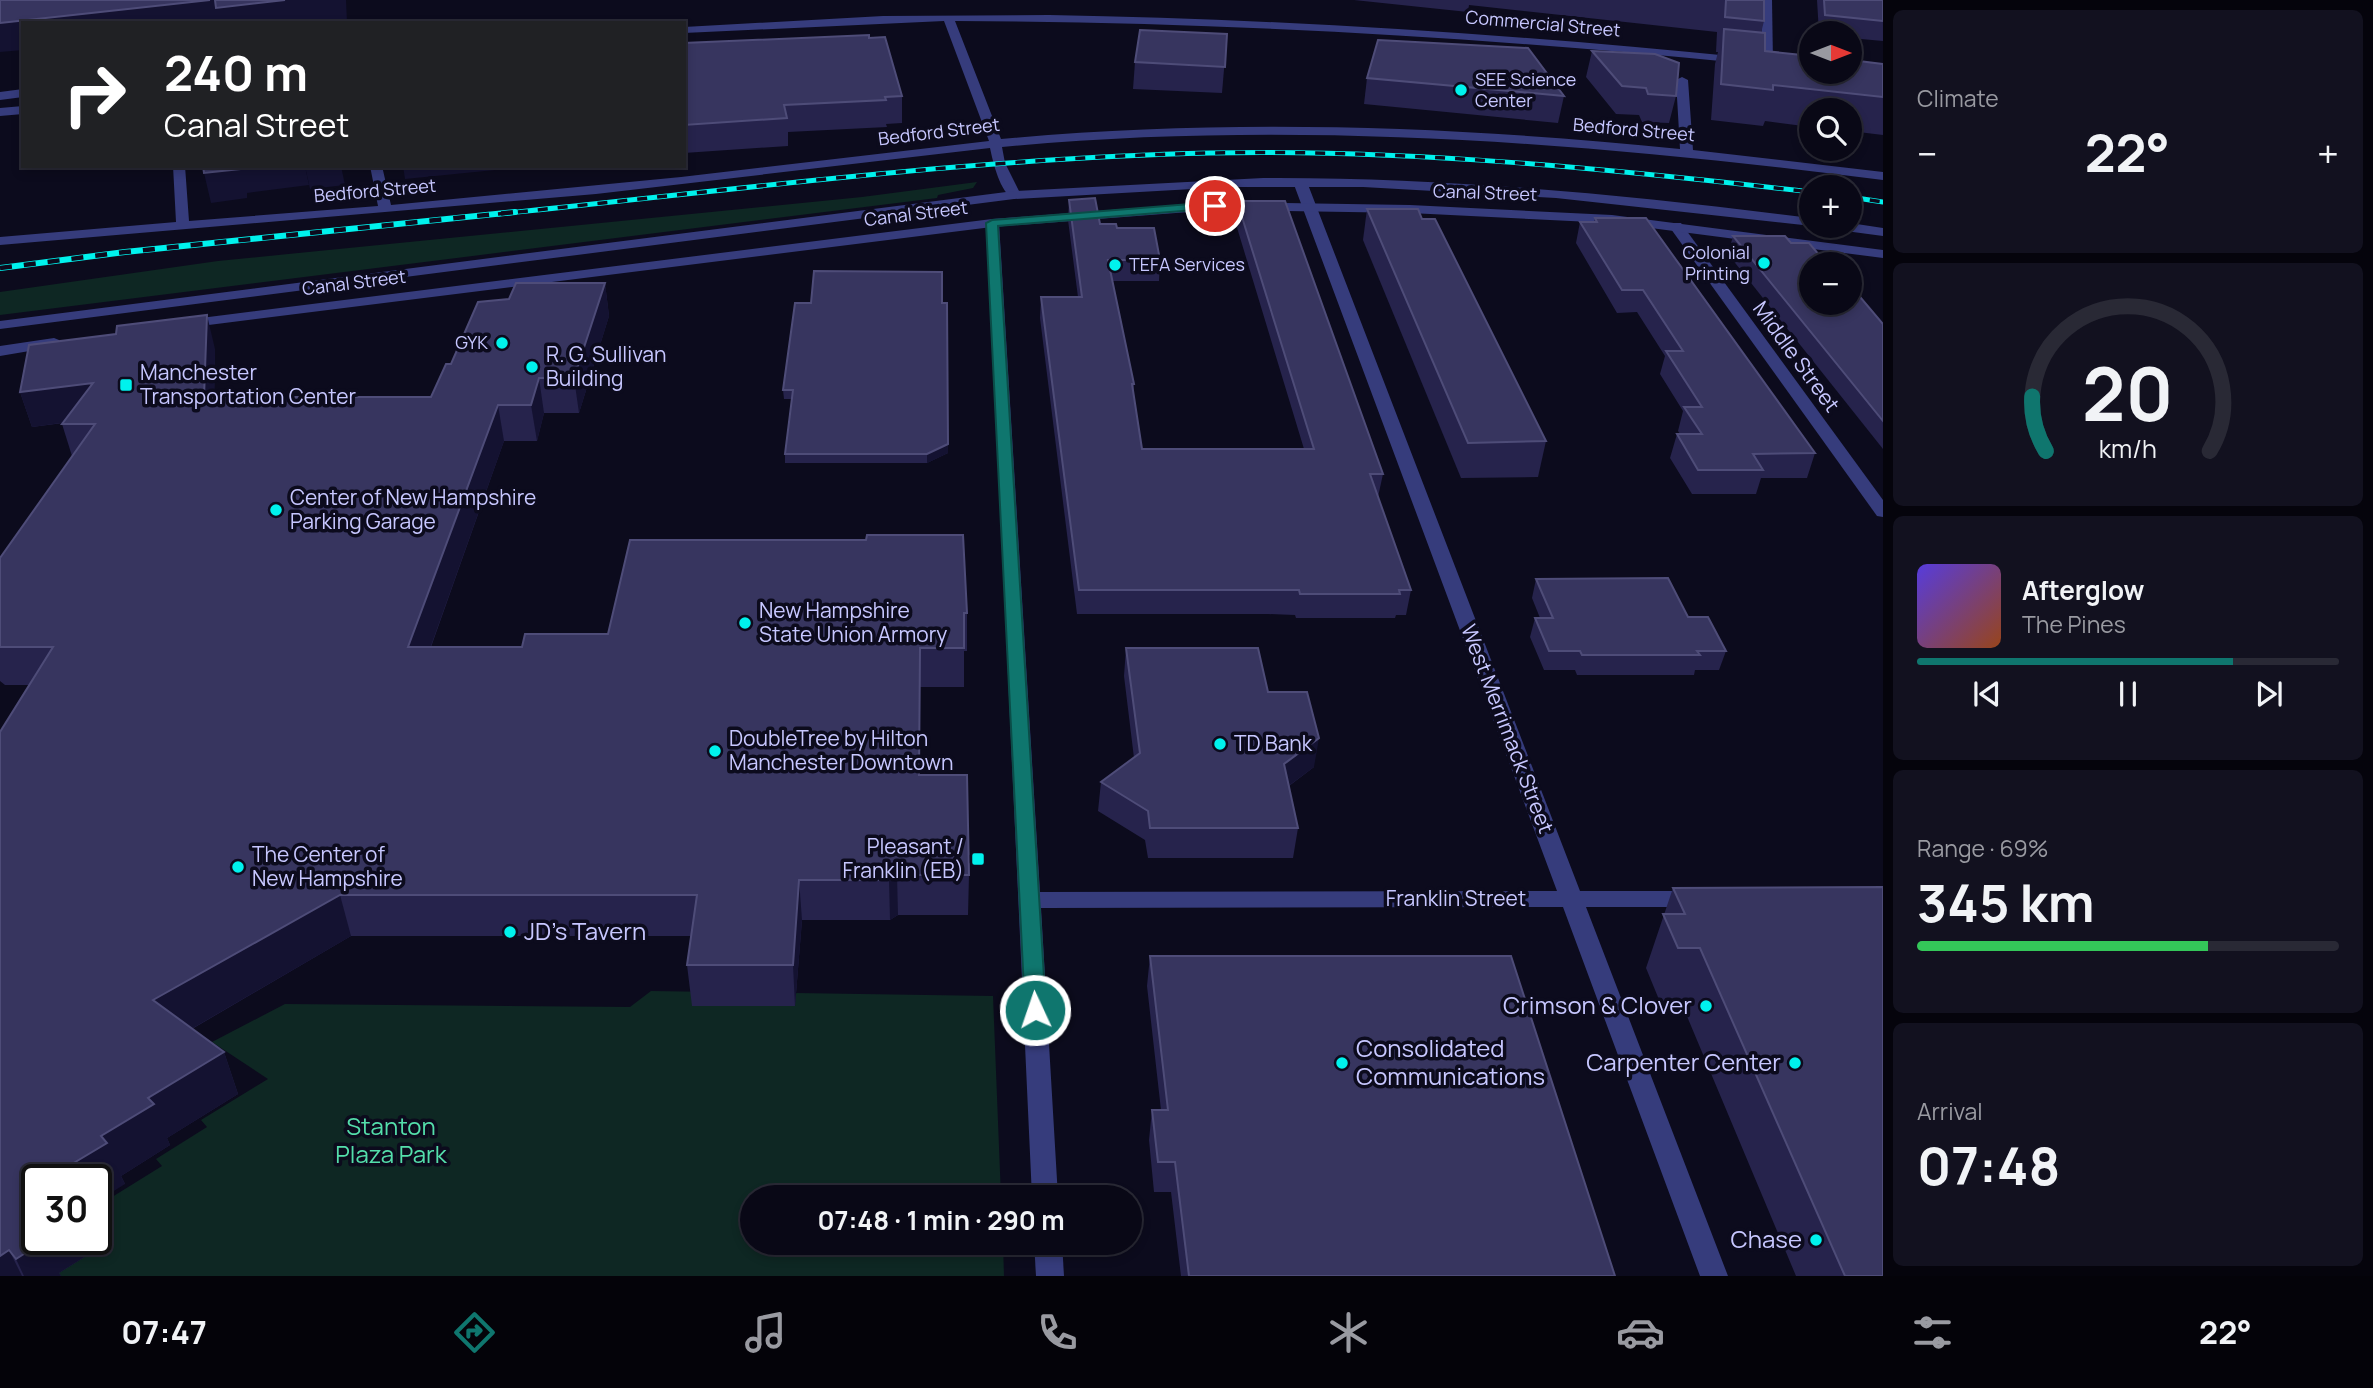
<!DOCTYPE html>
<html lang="en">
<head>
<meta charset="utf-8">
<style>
  body { margin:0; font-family:Manrope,sans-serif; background:#12111f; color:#f1f3f6; height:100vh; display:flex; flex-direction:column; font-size:26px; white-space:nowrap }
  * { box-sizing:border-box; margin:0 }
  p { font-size:23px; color:#999aa1 }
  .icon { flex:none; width:38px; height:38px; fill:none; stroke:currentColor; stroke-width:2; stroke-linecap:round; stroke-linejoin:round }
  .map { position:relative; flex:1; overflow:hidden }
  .sheet { display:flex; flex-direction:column; gap:10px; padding:10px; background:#05040c; width:490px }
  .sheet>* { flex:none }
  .top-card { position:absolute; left:21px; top:21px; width:665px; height:147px; border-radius:0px; box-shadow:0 4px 10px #0003,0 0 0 2px #292935; background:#202124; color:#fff; overflow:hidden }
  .needle { width:46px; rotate:90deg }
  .tools { position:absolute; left:1799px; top:21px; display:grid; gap:14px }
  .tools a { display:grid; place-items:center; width:63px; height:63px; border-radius:50%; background:#090816; box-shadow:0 4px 10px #0003,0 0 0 2px #292935; font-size:35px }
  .speed { position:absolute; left:21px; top:1164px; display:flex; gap:14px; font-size:35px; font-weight:700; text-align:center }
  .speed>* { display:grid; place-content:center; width:91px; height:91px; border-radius:50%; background:#090816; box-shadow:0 4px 10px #0003,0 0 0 2px #292935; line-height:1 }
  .speed .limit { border:4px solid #111; border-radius:10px; background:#fff; color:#111 }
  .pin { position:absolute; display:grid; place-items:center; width:60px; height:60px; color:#fff; margin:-30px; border:4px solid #fff; border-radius:50%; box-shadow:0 2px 7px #0007 }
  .me { position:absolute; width:77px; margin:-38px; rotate:357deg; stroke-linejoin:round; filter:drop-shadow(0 0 5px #0008) }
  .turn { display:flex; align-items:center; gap:24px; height:147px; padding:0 28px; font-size:32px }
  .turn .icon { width:91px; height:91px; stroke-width:2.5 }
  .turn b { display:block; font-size:49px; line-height:60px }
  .big { font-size:52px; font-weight:700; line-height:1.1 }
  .sheet .card { flex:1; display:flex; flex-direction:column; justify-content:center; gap:10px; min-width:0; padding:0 24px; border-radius:10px; background:#12111f }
  .sheet .dial { align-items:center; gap:0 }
  .dial svg { height:182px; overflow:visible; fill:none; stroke:#292935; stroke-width:7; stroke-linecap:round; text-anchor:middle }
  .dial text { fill:#f1f3f6; stroke:none }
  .song { display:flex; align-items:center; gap:21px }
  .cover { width:84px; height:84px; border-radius:10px; background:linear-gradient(135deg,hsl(250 70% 55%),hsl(20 70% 35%)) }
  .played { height:7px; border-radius:4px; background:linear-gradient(90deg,#0f766e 75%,#292935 75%) }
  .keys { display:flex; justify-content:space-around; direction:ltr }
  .heat { display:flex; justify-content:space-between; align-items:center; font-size:38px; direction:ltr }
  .charge { height:10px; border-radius:5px; background:linear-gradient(90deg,#34c759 69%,#292935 0) }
  .trip { position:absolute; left:740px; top:1185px; width:402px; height:70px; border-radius:35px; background:#090816; box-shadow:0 4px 10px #0003,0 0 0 2px #292935; font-weight:700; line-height:70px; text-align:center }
  .tabs { display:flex; height:112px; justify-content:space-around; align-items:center; background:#040309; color:#999aa1 }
  .tabs .icon { width:49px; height:49px }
  .tabs .on { color:#0f766e }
  .tabs b { font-size:32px; color:#f1f3f6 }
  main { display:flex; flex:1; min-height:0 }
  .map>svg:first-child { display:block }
  .green { fill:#0e2723 }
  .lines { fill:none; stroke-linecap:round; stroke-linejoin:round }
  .minor { fill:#363c7c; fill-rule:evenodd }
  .tertiary { fill:#363c7c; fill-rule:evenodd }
  .rail-far1-casing { stroke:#00f2ed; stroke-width:5 }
  .rail-casing { stroke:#00f2ed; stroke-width:6 }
  .rail-far1 { stroke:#0c0b1d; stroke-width:3.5; stroke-dasharray:10; stroke-linecap:butt }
  .rail { stroke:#0c0b1d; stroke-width:4.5; stroke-dasharray:12; stroke-linecap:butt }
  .wall { fill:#26234c }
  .shaded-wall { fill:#141231 }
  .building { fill:#37355f; stroke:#4e4c78; stroke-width:2 }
  .route { fill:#0f766e; stroke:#0a4d48; stroke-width:2 }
  .poi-dot { fill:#00f2ed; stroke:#0c0b1d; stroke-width:2.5 }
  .labels { text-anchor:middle; stroke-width:7; stroke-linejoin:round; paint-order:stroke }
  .far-street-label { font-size:18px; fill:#c7c7ff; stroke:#0c0b1d }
  .far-poi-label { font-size:18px; fill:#c7c7ff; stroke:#0c0b1d; text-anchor:start }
  .poi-label { font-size:21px; fill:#c7c7ff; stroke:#0c0b1d; text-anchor:start }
  .street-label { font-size:21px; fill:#c7c7ff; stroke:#0c0b1d }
  .near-poi-label { font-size:24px; fill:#c7c7ff; stroke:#0c0b1d; text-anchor:end }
  .near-park-label { font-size:24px; fill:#54deab; stroke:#0c0b1d }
</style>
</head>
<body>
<main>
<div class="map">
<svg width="1883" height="1276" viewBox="0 0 1883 1276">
  <rect width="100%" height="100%" fill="#0c0b1d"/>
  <!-- green -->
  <g class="green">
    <path d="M977,182L973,188L938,195L937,198L0,315V292L218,261L862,197Z"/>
    <path d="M651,991L993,996L1001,1197H752V1242L1003,1243L1004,1276H0V1267L96,1239V1207L162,1166L156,1159L207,1127L201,1120L268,1079L212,1042L285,1004L630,1007Z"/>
  </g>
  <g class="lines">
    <!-- minor -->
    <g class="minor">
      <path d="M1762,0H1772L1773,63L1767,66L1761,63Z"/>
      <path d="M1049,15C1280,19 1511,34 1741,57L1747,60L1741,63C1479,37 1218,22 955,21L1001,139C1228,118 1454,126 1680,149L1676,80L1682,77L1688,80L1693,150L1883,172V180C1590,143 1297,119 1002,147L1005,163L1021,195L1014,199C1000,193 993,162 990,148L596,194L0,245V237L176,222L173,166H185L189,221L378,206L370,166H382L391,205L681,177L989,141L944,21L684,33V27L883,16Z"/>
      <path d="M23,89V97L0,100V92Z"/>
      <path d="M23,106V114L0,116V108Z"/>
      <path d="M1295,179L1307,182L1580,891H1694L1702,893L1705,899L1702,905L1694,907H1586L1728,1276H1700L1563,907L1041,908L1058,1197H1032L987,220L999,223L1040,892L1557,891L1293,182Z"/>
      <path d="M1671,223H1681L1883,500V517L1877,516L1671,229Z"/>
      <path d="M1034,1242H1062L1064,1276H1036Z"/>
    </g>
    <!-- tertiary -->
    <g class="tertiary">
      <path d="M1263,178C1447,177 1629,195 1811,218L1812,226L1556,198L1363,187H1228L1014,199L0,329V321L1014,191Z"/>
      <path d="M1215,202L1410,205L1612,215L1883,250V258L1612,223L1410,213L1215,210L992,227L185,328L178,324L185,320L992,219Z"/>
      <path d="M1850,223L1883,228V236L1838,230L1831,226Z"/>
      <path d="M54,338L59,340V346L0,356V346Z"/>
    </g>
    <defs>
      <g id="rail-far1">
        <path d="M1850,197L1883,202"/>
        <path d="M498,214C735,190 972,158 1210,153C1412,149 1611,169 1811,192"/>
      </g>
      <path id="rail" d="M0,268L125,252L515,212"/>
    </defs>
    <!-- rail-far1 casing -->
    <use href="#rail-far1" class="rail-far1-casing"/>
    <!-- rail casing -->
    <use href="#rail" class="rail-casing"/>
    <!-- rail-far1 -->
    <use href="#rail-far1" class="rail-far1"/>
    <!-- rail -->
    <use href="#rail" class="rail"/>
  </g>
  <!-- wall -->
  <g class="wall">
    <path d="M1354,0H1764V21L1761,33L1765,51L1883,64V135L1850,131V110H1811V127L1765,121L1763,126L1711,120L1715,64L1718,52H1716L1717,32L1469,5L1468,12Z"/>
    <path d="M1817,0H1883V41L1850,38V33H1819Z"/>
    <path d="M1227,34L1222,93L1133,89L1135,62Z"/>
    <path d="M869,38L902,96V123L886,124L887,127L788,132V146L684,153V43Z"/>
    <path d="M1592,51L1676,96L1669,123L1642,122L1639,115L1616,114L1586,77Z"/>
    <path d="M1367,78L1564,96L1558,123L1364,104Z"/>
    <path d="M1069,200L1100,224L1117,228L1160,260L1159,281H1112L1134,384L1133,396L1142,449H1304L1235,221L1237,201L1383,474L1378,497L1411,590L1406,615H1396L1395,618H1296L1295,615L1268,614H1077L1040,318L1041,297H1078L1068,220Z"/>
    <path d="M1367,209L1422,219L1546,441L1538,477L1461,478L1363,240Z"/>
    <path d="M1595,218L1815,453L1807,478H1761L1756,494H1692L1670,458L1677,434H1680L1678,431L1683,411L1660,374L1665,356L1637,312L1617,313L1576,243L1580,222H1594Z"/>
    <path d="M1733,236L1791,243L1826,263L1883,324V449L1728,254Z"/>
    <path d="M605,283L609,316L579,413H544L537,441H504L431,647H522L608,634L967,613V651H964V687H920L919,775L969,875L968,915H898L890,920H802L795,1006H692L687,965L691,936H351L192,1029L224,1052L238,1094L167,1138L170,1145L121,1176L125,1184L37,1180L110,1241L59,1273L61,1276H0L29,685H5L0,681V558L72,456L62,424L63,423L32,427L20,392L215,349L214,397H431L451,364L509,299Z"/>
    <path d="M942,303L948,453L927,463H785V454L792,399H784L783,390Z"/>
    <path d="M1536,579L1688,617L1726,651L1719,670H1695L1694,675H1577L1575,670H1544L1530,637L1535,618H1540L1532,598Z"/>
    <path d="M1126,648L1268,692L1314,767L1289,786L1298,828L1293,858H1148L1145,840L1098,811L1101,782L1134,758L1124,676Z"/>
    <path d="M1673,888L1883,1276H1796L1681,1002H1660L1646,968Z"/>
    <path d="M1150,956L1615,1276H1181L1171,1192H1154L1149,1140L1152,1110H1161L1147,986Z"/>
  </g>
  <!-- shaded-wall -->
  <g class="shaded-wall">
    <path d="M210,0H346L347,22L23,23V50L0,52V23Z"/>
    <path d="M240,166H305L309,185L247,193V198L211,203L204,173Z"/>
    <path d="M305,166H341L345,185L310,189Z"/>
    <path d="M403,166H536L405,179Z"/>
    <path d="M605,283L609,316L579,413L574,378Z"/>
    <path d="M207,315L215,349L214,432L204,397Z"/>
    <path d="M539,378L544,413L537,441L531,405Z"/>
    <path d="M93,383L104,417L32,427L20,392Z"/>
    <path d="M498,405L504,441L417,685L408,647Z"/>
    <path d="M948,444V453L927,463V454Z"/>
    <path d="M920,648V687L919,815V775Z"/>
    <path d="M1319,738L1314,767L1279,793L1284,764Z"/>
    <path d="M897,875L898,915L890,920L889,880Z"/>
    <path d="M799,880L802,920L795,1006L793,965Z"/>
    <path d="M340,895L351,936L169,1042L153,1000Z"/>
    <path d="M224,1052L238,1094L167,1138L170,1145L121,1176L125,1184L96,1202V1180H73L67,1167L101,1136L148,1098Z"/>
    <path d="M96,1209L110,1241L59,1273L61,1276H24L16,1259L40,1239H96Z"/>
    <path d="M9,1250L22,1276H0V1256Z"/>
  </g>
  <!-- building -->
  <g class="building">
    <path d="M0,0H210L0,23Z"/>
    <path d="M215,0H285L216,8Z"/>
    <path d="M1726,0H1764V21L1725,17Z"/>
    <path d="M1824,0H1883V21L1825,15Z"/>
    <path d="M1724,29L1765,33V51L1811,56V72H1850V60L1883,64V97L1773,85V90L1721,84Z"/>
    <path d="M1140,30L1227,34L1225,67L1135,62Z"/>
    <path d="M869,35V38L885,37L902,96L885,97L886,100L784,105L787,118L684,125V43Z"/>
    <path d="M1378,40L1528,48L1564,96L1367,78Z"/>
    <path d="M1592,51L1655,54L1679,63L1676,96L1648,94L1646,88L1622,86Z"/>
    <path d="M203,166H240V169L204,173Z"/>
    <path d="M1095,198L1100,224H1116L1117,228H1154L1160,260H1108L1134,384H1132L1142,449H1314L1237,201H1285L1383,474H1370L1411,590H1399L1400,594H1300L1299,590H1079L1041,297H1082L1069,200Z"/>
    <path d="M1367,209H1418L1422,219H1435L1546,441L1468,443Z"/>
    <path d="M1595,218H1646L1815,453L1753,454L1763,470H1698L1677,434H1702L1684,407H1702L1666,351H1683L1643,290H1622L1580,222H1597Z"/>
    <path d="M1733,236H1785L1791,243H1809L1826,263H1830L1832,264H1811V303H1850V285L1883,324V421Z"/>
    <path d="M814,271L942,272V303H947L948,444L927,454H785L793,390H783L795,303H811Z"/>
    <path d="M516,283H605L574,378H539L531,405H498L408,647H522L525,634H608L630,540H866L867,535H963L967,613H964V648H920L919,775H967L969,875H897L889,880H799L793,965H687L697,895H340L153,1000L224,1052L148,1098L154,1104L101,1136L107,1143L67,1167L77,1180H37V1239H42L44,1241L16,1259L9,1250L0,1256V732L53,647H0V558L95,424H62L93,383L20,392L29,345L116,334L117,326L207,315L204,397H431L446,364H451L478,302L509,299Z"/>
    <path d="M1668,578L1688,617H1708L1726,651H1697L1700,655H1582L1580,651H1549L1535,618H1553L1536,579Z"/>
    <path d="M1126,648H1258L1268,692H1307L1319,738L1284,764L1298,828H1150L1148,811L1101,782L1140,753Z"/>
    <path d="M1883,887V1276H1845L1700,948H1678L1663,914H1685L1673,888Z"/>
    <path d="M1150,956H1511L1615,1276H1189L1175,1162H1158L1152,1110H1168Z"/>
  </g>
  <!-- route -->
  <path class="route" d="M1215,202L1221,206L1219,208L998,226L1046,1010L1043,1016H1028L1025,1010L986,223L992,220Z"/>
  <!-- markers -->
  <g class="poi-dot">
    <circle cx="1461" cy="90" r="7"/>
    <circle cx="1764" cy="263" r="7"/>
    <circle cx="1115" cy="265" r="7"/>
    <circle cx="502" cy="343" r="7"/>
    <circle cx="532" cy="367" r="7"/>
    <rect x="119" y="378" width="14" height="14" rx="3.5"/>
    <circle cx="276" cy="510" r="7"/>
    <circle cx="745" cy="623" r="7"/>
    <circle cx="1220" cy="744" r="7"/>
    <circle cx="715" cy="751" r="7"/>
    <rect x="971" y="852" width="14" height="14" rx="3.5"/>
    <circle cx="238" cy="867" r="7"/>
    <circle cx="510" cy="932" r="7"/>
    <circle cx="1706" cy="1006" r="7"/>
    <circle cx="1342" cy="1063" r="7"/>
    <circle cx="1795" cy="1063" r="7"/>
    <circle cx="1816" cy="1240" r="7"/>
  </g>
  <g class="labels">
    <!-- far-street labels -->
    <g class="far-street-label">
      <text transform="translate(1543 24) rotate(5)" y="6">Commercial Street</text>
      <text transform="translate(1634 130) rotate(5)" y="6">Bedford Street</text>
      <text transform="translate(939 132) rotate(-7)" y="6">Bedford Street</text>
      <text transform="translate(375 191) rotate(-5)" y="6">Bedford Street</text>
      <text transform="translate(1485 193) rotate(2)" y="6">Canal Street</text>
      <text transform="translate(916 214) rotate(-7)" y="6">Canal Street</text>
      <text transform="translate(354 283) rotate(-7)" y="6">Canal Street</text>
    </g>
    <!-- far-poi labels -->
    <g class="far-poi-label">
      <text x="1475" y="86">SEE Science<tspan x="1475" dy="21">Center</tspan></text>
      <text x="1750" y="259" text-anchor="end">Colonial<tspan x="1750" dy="21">Printing</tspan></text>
      <text x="1129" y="271">TEFA Services</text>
      <text x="488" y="349" text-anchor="end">GYK</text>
    </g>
    <!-- poi labels -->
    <g class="poi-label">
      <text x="546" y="362">R. G. Sullivan<tspan x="546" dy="24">Building</tspan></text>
      <text x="140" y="380">Manchester<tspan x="140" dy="24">Transportation Center</tspan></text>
      <text x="290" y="505">Center of New Hampshire<tspan x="290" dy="24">Parking Garage</tspan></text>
      <text x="759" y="618">New Hampshire<tspan x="759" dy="24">State Union Armory</tspan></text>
      <text x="729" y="746">DoubleTree by Hilton<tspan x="729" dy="24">Manchester Downtown</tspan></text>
      <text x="1234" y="751">TD Bank</text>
      <text x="964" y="854" text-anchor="end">Pleasant /<tspan x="964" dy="24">Franklin (EB)</tspan></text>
      <text x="252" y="862">The Center of<tspan x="252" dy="24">New Hampshire</tspan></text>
    </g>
    <!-- street labels -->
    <g class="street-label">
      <text transform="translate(1796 357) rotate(54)" y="7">Middle Street</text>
      <text transform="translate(1507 729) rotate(69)" y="7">West Merrimack Street</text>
      <text x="1456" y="906">Franklin Street</text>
    </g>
    <!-- near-poi labels -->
    <g class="near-poi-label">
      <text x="524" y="940" text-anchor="start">JD's Tavern</text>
      <text x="1692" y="1014">Crimson &amp; Clover</text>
      <text x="1356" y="1057" text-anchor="start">Consolidated<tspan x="1356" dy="28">Communications</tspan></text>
      <text x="1781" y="1071">Carpenter Center</text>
      <text x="1802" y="1248">Chase</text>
    </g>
    <!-- near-park labels -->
    <g class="near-park-label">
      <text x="391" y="1135">Stanton<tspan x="391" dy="28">Plaza Park</tspan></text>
    </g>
  </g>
</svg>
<div class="tools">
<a><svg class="needle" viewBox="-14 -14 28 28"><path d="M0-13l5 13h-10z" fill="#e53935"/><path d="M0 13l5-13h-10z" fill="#999aa1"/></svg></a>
<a><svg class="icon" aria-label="search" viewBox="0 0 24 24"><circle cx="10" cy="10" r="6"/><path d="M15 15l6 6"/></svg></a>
<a>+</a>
<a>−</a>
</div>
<div class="speed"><div class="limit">30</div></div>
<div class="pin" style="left:1215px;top:206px;background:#d93025"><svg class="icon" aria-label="arrive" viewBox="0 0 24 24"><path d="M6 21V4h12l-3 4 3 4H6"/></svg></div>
<svg class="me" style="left:1035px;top:1010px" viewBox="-20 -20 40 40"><circle r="17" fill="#0f766e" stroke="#fff" stroke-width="3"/><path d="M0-11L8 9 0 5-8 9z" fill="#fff"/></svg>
<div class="trip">07:48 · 1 min · 290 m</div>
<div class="top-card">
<div class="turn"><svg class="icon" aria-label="right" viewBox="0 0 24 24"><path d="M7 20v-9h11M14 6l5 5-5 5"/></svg><div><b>240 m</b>Canal Street</div></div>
</div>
</div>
<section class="sheet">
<div class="card"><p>Climate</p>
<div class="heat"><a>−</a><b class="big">22°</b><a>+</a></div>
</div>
<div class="card dial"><svg viewBox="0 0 100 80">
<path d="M14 69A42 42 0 1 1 86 69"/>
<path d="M14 69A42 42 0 0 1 8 45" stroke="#0f766e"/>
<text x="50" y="56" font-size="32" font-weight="700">20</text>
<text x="50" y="72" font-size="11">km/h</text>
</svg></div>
<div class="card">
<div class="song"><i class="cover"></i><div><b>Afterglow</b><p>The Pines</p></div></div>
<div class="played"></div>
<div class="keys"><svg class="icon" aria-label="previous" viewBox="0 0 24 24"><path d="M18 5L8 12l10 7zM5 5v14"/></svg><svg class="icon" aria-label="pause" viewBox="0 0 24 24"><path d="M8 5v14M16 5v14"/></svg><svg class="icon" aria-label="next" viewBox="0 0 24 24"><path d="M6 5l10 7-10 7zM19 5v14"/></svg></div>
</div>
<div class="card"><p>Range · 69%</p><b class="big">345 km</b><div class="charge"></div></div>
<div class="card"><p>Arrival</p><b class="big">07:48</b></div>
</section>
</main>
<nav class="tabs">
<b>07:47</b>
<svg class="icon on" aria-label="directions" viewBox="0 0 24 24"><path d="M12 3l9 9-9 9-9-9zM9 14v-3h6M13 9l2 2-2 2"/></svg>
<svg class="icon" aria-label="music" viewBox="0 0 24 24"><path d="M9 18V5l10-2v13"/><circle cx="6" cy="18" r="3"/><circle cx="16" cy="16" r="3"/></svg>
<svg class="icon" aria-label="phone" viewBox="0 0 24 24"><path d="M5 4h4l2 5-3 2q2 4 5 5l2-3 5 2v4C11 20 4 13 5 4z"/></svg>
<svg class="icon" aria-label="climate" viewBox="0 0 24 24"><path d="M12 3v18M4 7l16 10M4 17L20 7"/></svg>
<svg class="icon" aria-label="car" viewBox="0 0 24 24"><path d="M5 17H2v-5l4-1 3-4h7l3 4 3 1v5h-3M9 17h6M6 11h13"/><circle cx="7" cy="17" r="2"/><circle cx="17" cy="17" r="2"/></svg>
<svg class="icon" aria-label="filters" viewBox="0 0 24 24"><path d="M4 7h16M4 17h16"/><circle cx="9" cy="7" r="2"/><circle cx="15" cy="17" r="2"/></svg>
<b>22°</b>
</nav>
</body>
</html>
